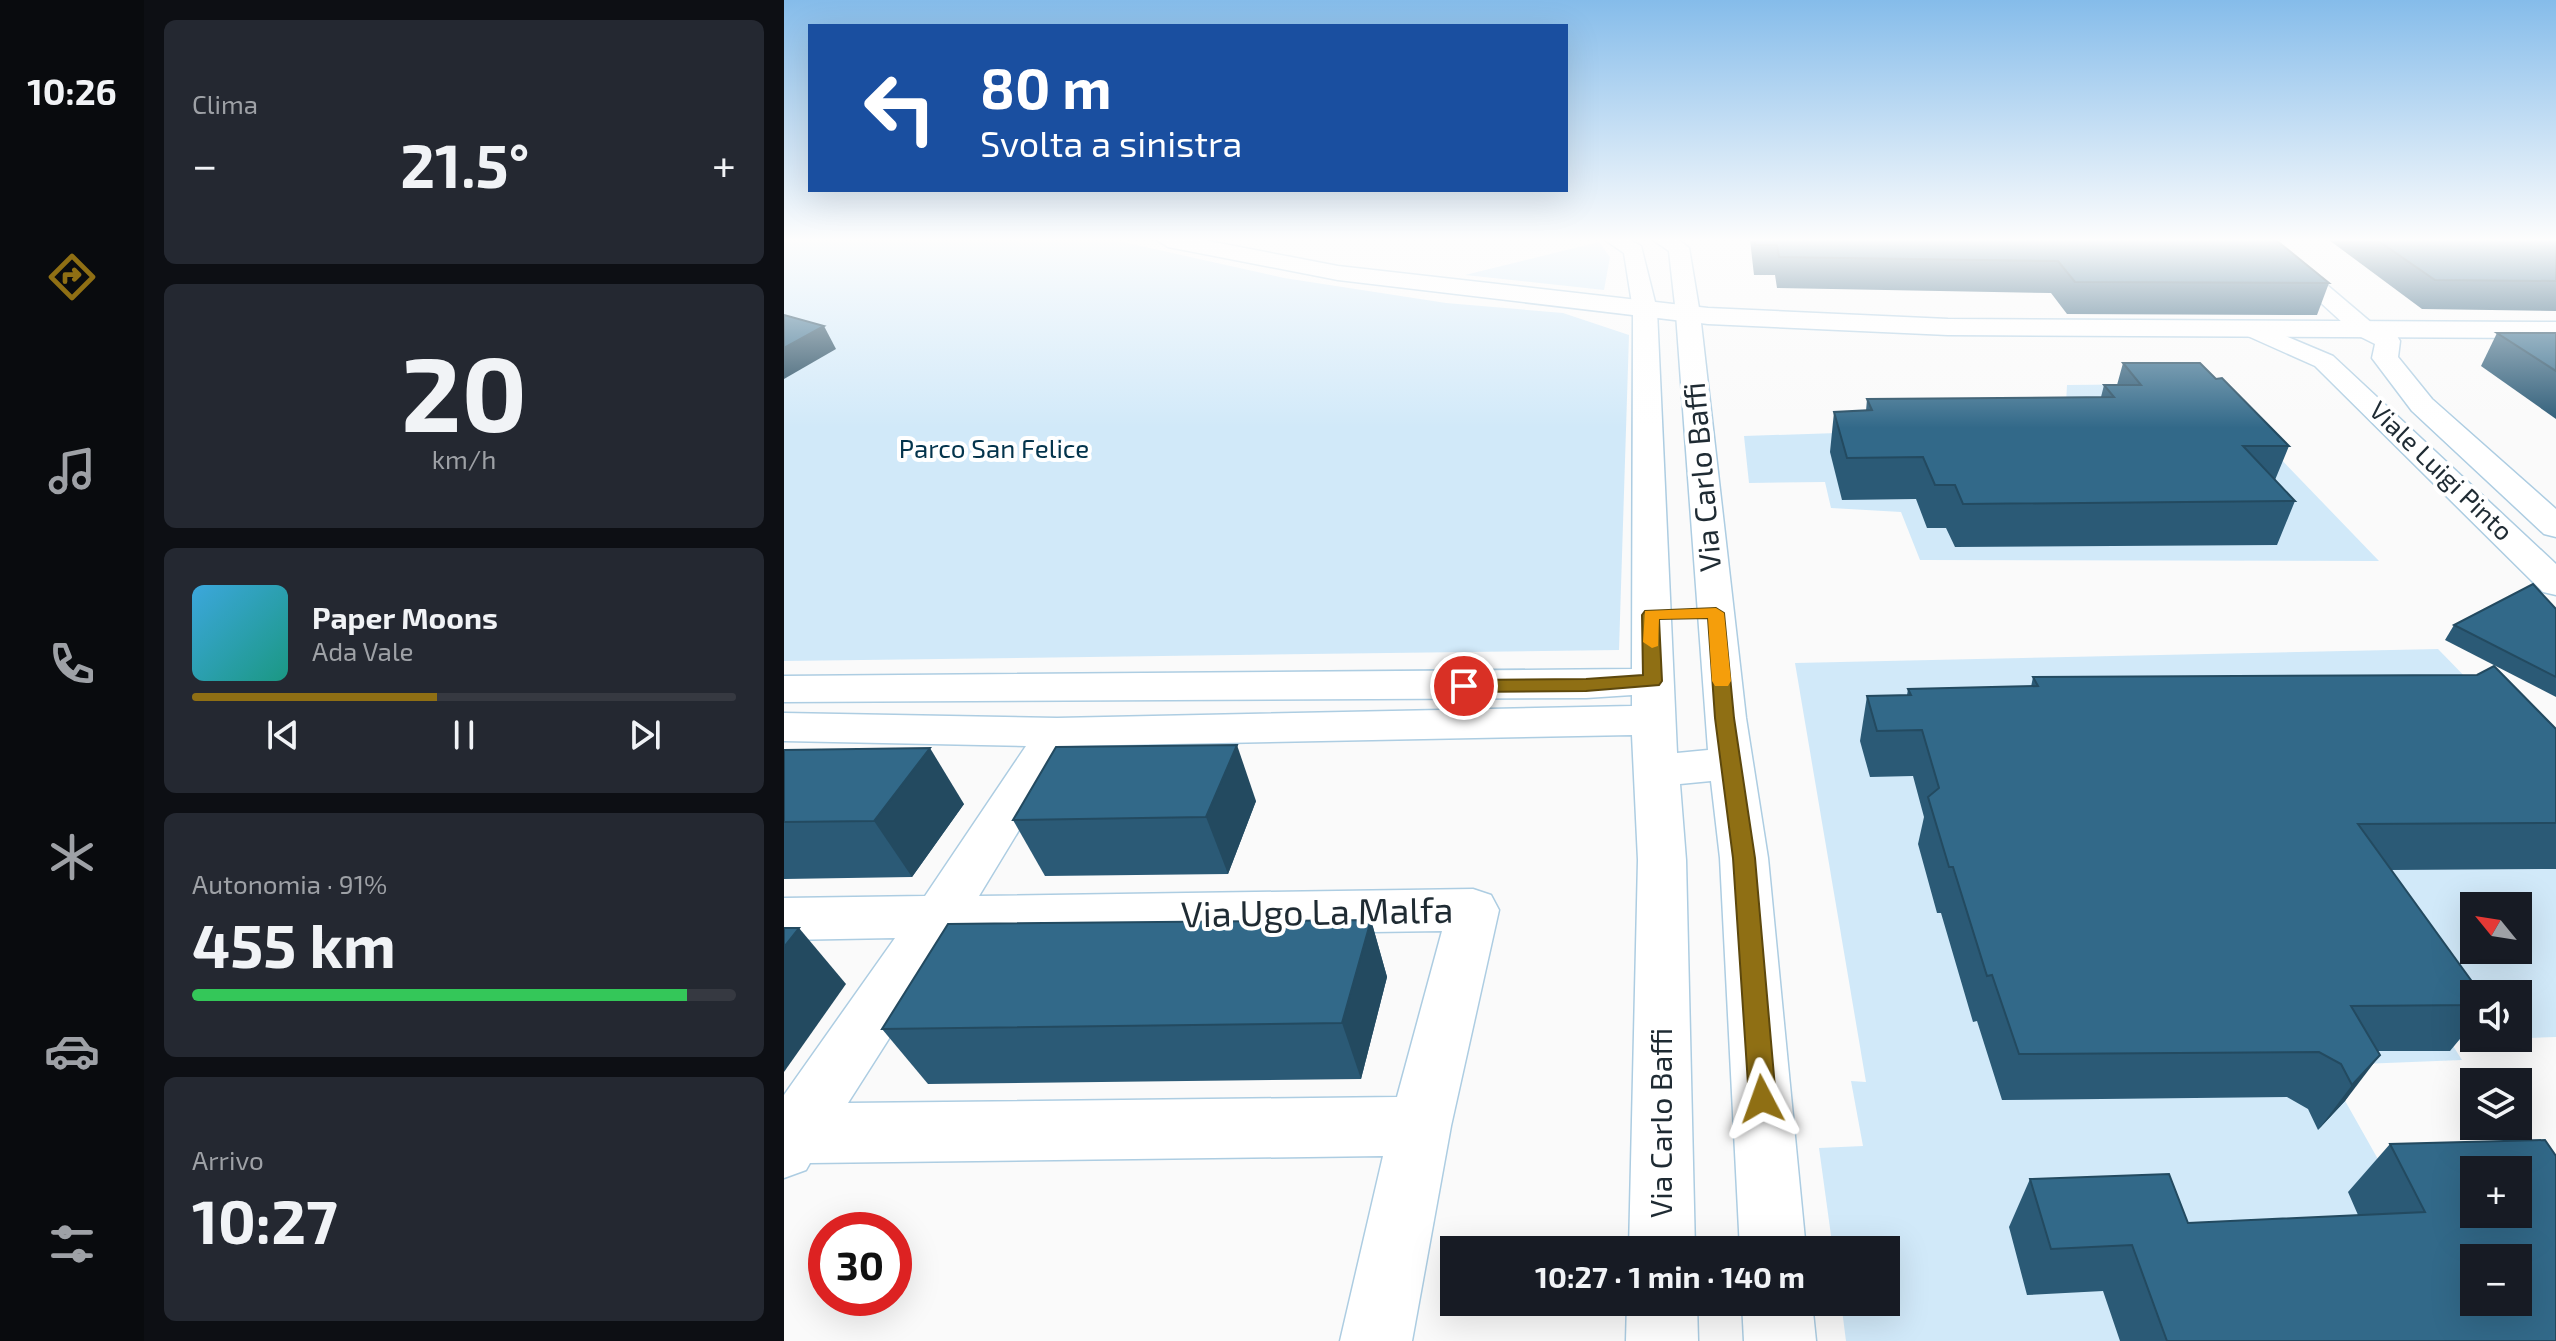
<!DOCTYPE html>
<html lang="it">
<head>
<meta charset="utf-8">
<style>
  body { margin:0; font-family:"Exo 2",sans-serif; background:#242831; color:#f1f3f6; height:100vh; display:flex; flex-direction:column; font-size:30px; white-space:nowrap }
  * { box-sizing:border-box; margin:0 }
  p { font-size:26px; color:#9ea1a6 }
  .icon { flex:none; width:44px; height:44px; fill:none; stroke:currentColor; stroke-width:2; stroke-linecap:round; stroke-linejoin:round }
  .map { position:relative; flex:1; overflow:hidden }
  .panel { display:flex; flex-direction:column; gap:20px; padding:20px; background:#0d0f14; width:640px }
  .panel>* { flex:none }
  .banner { position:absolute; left:24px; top:24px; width:760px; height:168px; border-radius:0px; box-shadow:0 8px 32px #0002; background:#1a4fa0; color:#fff; overflow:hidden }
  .needle { width:52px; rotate:300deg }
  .controls { position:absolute; left:1676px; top:892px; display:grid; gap:16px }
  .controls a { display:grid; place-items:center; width:72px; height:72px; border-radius:0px; background:#171b24; box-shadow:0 8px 32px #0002; font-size:40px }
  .speed { position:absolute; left:24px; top:1212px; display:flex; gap:16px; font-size:40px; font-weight:700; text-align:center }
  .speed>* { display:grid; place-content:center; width:104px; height:104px; border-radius:50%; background:#171b24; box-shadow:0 8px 32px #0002; line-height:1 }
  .speed .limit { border:12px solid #d22; background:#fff; color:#111 }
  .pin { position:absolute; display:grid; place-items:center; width:68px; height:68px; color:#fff; margin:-34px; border:4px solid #fff; border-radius:50%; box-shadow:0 2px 8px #0007 }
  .me { position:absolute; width:88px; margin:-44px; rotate:356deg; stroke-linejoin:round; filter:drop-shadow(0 0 6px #0008) }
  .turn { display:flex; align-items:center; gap:28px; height:168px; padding:0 40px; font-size:36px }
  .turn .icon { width:104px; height:104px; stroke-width:2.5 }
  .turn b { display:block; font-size:56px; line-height:68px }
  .big { font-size:60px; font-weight:700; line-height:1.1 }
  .panel .card { flex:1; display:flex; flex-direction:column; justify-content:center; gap:12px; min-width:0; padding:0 28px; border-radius:12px; background:#242831 }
  .panel .dial { align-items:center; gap:0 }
  .dial b { font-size:104px; line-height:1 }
  .song { display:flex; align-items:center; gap:24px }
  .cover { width:96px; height:96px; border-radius:12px; background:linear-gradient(135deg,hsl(200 70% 55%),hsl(170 70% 35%)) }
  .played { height:8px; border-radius:4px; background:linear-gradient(90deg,#8f6f14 45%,#363941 45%) }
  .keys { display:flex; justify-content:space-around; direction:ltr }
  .heat { display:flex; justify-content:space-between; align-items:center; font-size:44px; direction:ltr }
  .charge { height:12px; border-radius:6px; background:linear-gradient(90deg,#34c759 91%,#363941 0) }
  .trip { position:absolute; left:656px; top:1236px; width:460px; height:80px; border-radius:0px; background:#171b24; box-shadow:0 8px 32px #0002; font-weight:700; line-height:80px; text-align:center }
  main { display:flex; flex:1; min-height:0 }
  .tab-bar { display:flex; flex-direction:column; width:144px; justify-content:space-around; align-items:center; background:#090b0e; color:#9ea1a6 }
  .tab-bar .icon { width:56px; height:56px }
  .tab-bar .current { color:#8f6f14 }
  .tab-bar b { font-size:36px; color:#f1f3f6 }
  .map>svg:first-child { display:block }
  .green { fill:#d1e9f9; fill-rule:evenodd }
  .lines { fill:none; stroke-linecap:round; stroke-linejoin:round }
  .minor-casing { stroke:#adcde2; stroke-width:3 }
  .secondary-casing { stroke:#adcde2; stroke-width:3 }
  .minor { fill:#fff; fill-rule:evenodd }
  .secondary { fill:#fff; fill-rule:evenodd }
  .wall { fill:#2b5a76 }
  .shaded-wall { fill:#234a60 }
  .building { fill:#326989; stroke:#234a60; stroke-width:2; fill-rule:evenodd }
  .route { fill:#8f6f14; stroke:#5d480d; stroke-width:2 }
  .slow { fill:#f59e0b }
  .labels { text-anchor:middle; stroke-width:8; stroke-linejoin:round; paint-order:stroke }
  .far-park-label { font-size:26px; fill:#03344c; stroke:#fff }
  .far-street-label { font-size:26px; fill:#1f2b33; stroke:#fff }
  .street-label { font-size:30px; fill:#1f2b33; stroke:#fff }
  .near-street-label { font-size:36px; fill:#1f2b33; stroke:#fff }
</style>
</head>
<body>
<main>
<nav class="tab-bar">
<b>10:26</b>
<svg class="icon current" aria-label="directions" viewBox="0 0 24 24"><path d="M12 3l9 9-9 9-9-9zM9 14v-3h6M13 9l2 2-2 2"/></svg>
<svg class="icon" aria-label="music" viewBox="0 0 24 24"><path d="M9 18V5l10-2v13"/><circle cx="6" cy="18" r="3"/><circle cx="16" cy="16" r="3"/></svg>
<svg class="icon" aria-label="phone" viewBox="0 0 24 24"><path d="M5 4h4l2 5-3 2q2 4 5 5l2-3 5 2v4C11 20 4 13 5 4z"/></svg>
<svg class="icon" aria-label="climate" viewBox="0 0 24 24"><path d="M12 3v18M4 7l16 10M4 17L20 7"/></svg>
<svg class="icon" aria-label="car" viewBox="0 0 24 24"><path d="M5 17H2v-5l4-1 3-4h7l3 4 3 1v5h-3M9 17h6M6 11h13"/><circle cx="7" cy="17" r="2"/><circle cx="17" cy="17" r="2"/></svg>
<svg class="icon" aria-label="filters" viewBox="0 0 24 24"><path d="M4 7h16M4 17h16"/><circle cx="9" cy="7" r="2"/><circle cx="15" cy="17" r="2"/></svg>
</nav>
<section class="panel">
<div class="card"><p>Clima</p>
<div class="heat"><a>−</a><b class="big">21.5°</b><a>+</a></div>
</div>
<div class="card dial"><b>20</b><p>km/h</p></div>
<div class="card">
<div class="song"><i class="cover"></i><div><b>Paper Moons</b><p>Ada Vale</p></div></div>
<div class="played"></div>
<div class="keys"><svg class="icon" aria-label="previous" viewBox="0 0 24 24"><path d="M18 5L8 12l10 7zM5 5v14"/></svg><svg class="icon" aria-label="pause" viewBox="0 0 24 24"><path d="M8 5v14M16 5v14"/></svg><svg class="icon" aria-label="next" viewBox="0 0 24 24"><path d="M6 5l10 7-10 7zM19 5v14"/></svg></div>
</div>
<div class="card"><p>Autonomia · 91%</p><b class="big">455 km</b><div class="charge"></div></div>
<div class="card"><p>Arrivo</p><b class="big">10:27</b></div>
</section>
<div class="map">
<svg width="1772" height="1341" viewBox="0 0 1772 1341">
  <rect width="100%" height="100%" fill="#fafafa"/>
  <!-- green -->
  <g class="green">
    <path d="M0,240H330L500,278L662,303L779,313L845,335L835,650L0,661Z"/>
    <path d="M815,242L826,257L820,290L681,275Z"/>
    <path d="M1385,384L1462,423L1595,561L1136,560L1117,512L1047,508L1041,482L965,483L960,436L1143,430L1282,404L1283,385Z"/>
    <path d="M1654,649L1772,770V1037L1666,1041L1678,1060L1352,1073L1542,1067L1595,1161L1690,1170V1214H1734L1772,1341H1062L1057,1302H1102V1250H1049L1035,1148L1079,1146L1067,1081L1082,1082L1011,663ZM1690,906H1734V950H1690ZM1690,994H1734V1038H1690ZM1690,1258H1734V1302H1690Z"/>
  </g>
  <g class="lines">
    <defs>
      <g id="minor">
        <path d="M821,240H846L857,246L873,310L893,753L924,750L892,314L885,251L869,240H895L905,248L916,314L962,718L984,858L1022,1250H956L936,858L927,781L896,784L902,860L911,1250H845L854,860L848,735L286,746L195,896L689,889L707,895L715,910L667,1126L628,1341H556L599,1156L26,1163L22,1170L0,1178V1095L111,938L0,940V898L141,896L242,746L0,741V713L273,718L848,706V695L802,698L0,702V676L848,669L849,310L840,253ZM658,931L613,1097L64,1103L169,938Z"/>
        <path d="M1468,240H1490L1589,324L1613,336L1616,341L1614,357L1648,399L1772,509V537L1760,534L1628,411L1588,358L1591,344L1571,334Z"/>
        <path d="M1466,321L1549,356L1772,564V595L1759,592L1531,366L1457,333L1454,328L1457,323Z"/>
        <path d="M843,1302H913L914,1341H842Z"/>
        <path d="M958,1302H1028L1032,1341H960Z"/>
      </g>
      <path id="secondary" d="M373,240H419L554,266L924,308L1164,319L1772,322V338L1164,335L924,324L554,280L384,247Z"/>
    </defs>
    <!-- minor casing -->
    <use href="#minor" class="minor-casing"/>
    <!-- secondary casing -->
    <use href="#secondary" class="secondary-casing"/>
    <!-- minor -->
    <use href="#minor" class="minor"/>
    <!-- secondary -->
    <use href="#secondary" class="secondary"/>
  </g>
  <!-- wall -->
  <g class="wall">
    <path d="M966,240H1492L1545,283L1533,315L1283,314L1267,293L993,288L991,275H970Z"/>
    <path d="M1545,240H1772V311L1638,309Z"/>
    <path d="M1713,333H1772V419L1697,366Z"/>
    <path d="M1339,363L1505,446L1491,480L1511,501L1493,545L1171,547L1162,528H1143L1132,499L1058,500L1046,452L1050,412L1082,411L1083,399L1317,397L1320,385H1333Z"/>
    <path d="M1772,609V697L1661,640L1670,625Z"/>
    <path d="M1249,677L1772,729V869L1607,870L1690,994V1022L1666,1051H1593L1561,1101L1534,1130L1524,1109L1503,1097L1218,1100L1193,1021L1189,1022L1157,913H1153L1134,844L1140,817L1129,776L1086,777L1076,741L1083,696L1123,695L1124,689L1247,687Z"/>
    <path d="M0,750L180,804L128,877L0,879Z"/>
    <path d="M472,801L444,874L261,876L229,820Z"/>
    <path d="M587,920L603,977L577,1079L144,1084L98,1029Z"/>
    <path d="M1606,1144L1772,1341H1336L1319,1291L1243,1295L1225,1227L1246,1179L1404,1223L1574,1215L1564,1192Z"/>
  </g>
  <!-- shaded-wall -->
  <g class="shaded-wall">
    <path d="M40,326L52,349L0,379V348Z"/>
    <path d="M453,745L472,801L444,874L422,817Z"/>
    <path d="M146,748L180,804L128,877L90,821Z"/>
    <path d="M587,920L603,977L577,1079L558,1023Z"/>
    <path d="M15,928L62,984L0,1072V947Z"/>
    <path d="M1596,1055L1561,1101L1534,1130L1568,1085Z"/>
  </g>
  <!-- building -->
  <g class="building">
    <path d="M971,240H1492L1545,283L1291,282L1274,261L995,257L993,245H971Z"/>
    <path d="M1593,240H1772V281L1651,280Z"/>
    <path d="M0,315L40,326L0,348Z"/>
    <path d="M1713,333H1772V371Z"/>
    <path d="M1339,363H1416L1432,379L1438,378L1505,446H1459L1511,501L1179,504L1171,485H1151L1139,457L1063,458L1050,412L1088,410L1083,399L1330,397L1320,385H1357Z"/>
    <path d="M1749,584L1772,609V677L1670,625Z"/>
    <path d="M1710,666L1772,729V823L1574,824L1697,994H1690V1005L1567,1006L1596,1055L1568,1085L1557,1064L1535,1052L1235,1054L1208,975L1203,976L1169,867H1165L1144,797L1155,788L1138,730L1093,731L1083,696L1127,695L1124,689L1254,686L1249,677L1693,675Z"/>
    <path d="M453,745L422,817L229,820L272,747Z"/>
    <path d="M146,748L90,821L0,822V750Z"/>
    <path d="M587,920L558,1023L98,1029L164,924Z"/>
    <path d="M0,928H15L0,947Z"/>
    <path d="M1761,1140L1772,1156V1341H1383L1348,1245L1267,1249L1246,1179L1385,1174L1404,1223L1641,1212L1606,1144ZM1690,1170H1734V1214H1690ZM1690,1258H1734V1302H1690Z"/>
  </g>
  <!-- sky -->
  <linearGradient id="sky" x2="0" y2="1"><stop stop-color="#85bcea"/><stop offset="0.56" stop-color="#fdfdfd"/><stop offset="1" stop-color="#fdfdfd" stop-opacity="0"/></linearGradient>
  <rect width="1772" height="428" fill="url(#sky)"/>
  <!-- route -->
  <path class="route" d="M932,608L940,613L950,718L971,858L992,1099L988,1108L978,1112L969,1108L965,1099L949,858L931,718L924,618L875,619L878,681L875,685L802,691L680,692L671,686L680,680L802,679L859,675L858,615L861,611Z"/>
  <!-- slow -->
  <path class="slow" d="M932,608L940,613L947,681L944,686H931L928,681L924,618L875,619L874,646L868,648L859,642L861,611Z"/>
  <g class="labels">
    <!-- far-park labels -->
    <g class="far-park-label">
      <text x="210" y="458">Parco San Felice</text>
    </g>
    <!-- far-street labels -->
    <g class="far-street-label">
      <text transform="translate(1657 471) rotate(44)" y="9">Viale Luigi Pinto</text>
    </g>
    <!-- street labels -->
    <g class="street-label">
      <text transform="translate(919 477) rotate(-95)" y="10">Via Carlo Baffi</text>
      <text transform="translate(878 1123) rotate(-90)" y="10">Via Carlo Baffi</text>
    </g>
    <!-- near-street labels -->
    <g class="near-street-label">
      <text transform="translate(533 912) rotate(-1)" y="13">Via Ugo La Malfa</text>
    </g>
  </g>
</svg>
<div class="controls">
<a><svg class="needle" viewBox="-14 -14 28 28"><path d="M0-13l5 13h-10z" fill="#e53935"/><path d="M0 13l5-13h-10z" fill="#9ea1a6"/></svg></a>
<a><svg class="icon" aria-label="sound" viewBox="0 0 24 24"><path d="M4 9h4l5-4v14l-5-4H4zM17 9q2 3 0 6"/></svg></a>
<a><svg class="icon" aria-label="layers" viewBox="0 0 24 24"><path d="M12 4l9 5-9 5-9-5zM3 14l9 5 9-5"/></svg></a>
<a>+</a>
<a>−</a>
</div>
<div class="speed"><div class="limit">30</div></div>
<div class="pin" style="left:680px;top:686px;background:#d93025"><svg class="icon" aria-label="arrive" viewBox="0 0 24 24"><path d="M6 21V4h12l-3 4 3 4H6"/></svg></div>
<svg class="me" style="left:978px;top:1099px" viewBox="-20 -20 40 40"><path d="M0-17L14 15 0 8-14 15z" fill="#8f6f14" stroke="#fff" stroke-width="4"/></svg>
<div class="trip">10:27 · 1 min · 140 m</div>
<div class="banner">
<div class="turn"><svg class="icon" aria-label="left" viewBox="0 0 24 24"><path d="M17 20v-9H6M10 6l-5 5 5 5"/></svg><div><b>80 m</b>Svolta a sinistra</div></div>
</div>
</div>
</main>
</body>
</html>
